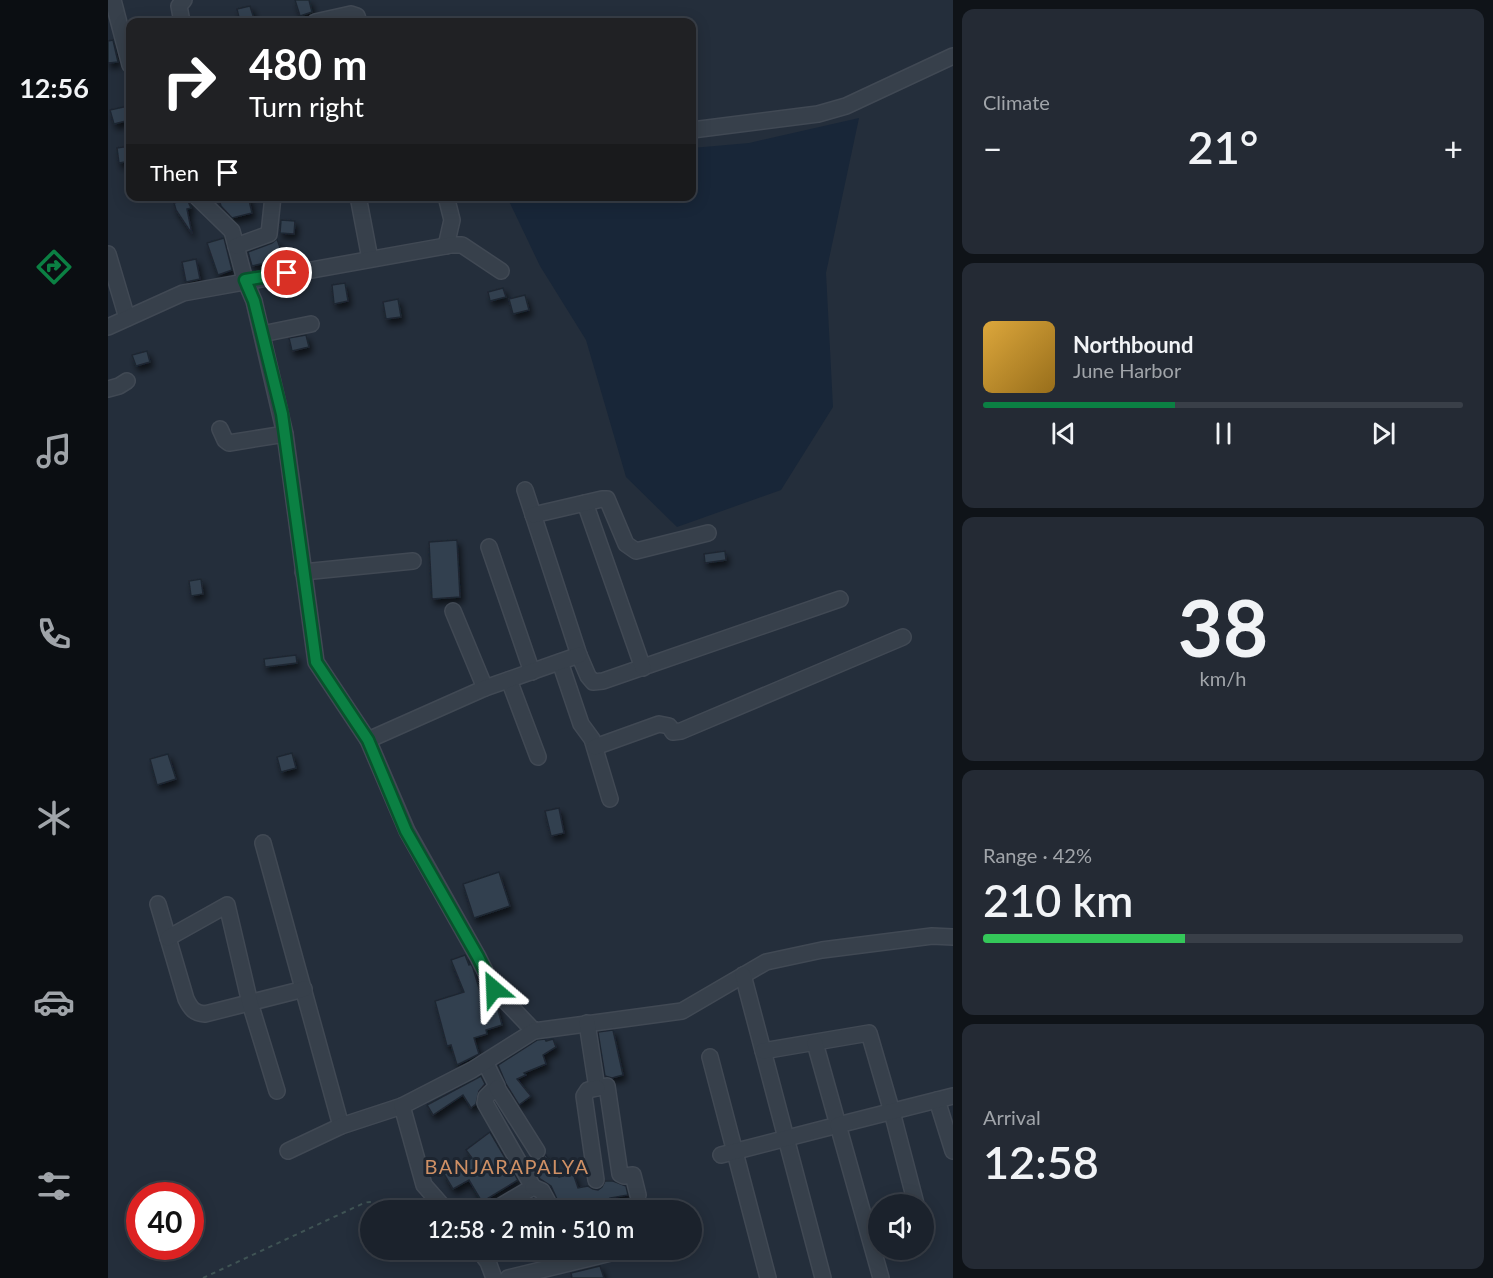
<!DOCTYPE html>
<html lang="en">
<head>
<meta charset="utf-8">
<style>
  body { margin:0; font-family:Lato,sans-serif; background:#242a34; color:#f1f3f6; height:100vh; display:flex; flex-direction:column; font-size:22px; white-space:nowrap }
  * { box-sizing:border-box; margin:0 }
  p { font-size:20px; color:#a0a4a9 }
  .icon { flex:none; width:33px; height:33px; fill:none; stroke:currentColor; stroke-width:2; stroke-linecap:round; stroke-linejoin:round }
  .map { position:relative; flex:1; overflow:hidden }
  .panel { display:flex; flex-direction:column; gap:9px; padding:9px; background:#0f1318; width:540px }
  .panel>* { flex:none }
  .banner { position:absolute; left:18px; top:18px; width:570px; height:183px; border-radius:12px; box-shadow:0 3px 15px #0003,0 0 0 2px #393f48; background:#202124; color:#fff; overflow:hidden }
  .buttons { position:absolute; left:760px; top:1194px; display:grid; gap:12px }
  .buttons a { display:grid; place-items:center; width:66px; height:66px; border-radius:50%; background:#1b222c; box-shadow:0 3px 15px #0003,0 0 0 2px #393f48; font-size:30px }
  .speed { position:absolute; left:18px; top:1182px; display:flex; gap:12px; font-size:30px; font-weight:700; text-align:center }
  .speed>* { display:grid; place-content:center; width:78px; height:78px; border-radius:50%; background:#1b222c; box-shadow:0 3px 15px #0003,0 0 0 2px #393f48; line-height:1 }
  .speed .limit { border:9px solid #d22; background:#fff; color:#111 }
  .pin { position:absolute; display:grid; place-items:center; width:51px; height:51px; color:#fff; margin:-26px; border:3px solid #fff; border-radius:50%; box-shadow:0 2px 6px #0007 }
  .me { position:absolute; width:66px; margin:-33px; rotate:334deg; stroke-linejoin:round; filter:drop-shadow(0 0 4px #0008) }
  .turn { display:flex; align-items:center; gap:21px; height:126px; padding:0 24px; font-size:27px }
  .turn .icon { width:78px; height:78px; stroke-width:2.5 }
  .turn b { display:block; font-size:42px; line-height:51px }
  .then { display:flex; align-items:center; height:57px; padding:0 24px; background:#0003; gap:12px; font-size:22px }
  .big { font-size:45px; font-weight:600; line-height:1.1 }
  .panel .tile { flex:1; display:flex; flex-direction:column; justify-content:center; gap:9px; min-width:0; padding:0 21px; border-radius:12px; background:#242a34 }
  .panel .dial { align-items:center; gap:0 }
  .dial b { font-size:78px; line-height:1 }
  .song { display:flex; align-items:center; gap:18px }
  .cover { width:72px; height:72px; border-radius:9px; background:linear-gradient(135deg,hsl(40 70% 55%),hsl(40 70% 35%)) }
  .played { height:6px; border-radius:3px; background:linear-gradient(90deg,#0b8043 40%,#393f48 40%) }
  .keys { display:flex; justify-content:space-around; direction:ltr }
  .heat { display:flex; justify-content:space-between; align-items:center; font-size:33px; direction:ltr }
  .charge { height:9px; border-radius:4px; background:linear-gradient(90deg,#34c759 42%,#393f48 0) }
  .trip { position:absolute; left:252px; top:1200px; width:342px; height:60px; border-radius:30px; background:#1b222c; box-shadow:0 3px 15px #0003,0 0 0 2px #393f48; font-weight:600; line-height:60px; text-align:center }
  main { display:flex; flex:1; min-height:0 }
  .menu { display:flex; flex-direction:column; width:108px; justify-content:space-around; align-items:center; background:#0b0e12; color:#a0a4a9 }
  .menu .icon { width:42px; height:42px }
  .menu .current { color:#0b8043 }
  .menu b { font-size:27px; color:#f1f3f6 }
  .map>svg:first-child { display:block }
  .water { fill:#182638 }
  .building { fill:#33404f; stroke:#1f2732; stroke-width:1.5; filter:url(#shadow) }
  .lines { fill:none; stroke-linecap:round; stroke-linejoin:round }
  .minor-casing { stroke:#414954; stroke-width:18 }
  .path { stroke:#3f5354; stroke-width:2; stroke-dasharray:4.5 4.5; stroke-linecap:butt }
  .minor { stroke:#37404b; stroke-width:15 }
  .route-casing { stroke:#07532c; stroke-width:15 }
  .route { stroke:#0b8043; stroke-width:10 }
  .labels { text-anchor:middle; stroke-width:6; stroke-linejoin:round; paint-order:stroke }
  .neighbourhood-label { font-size:20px; letter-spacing:1.5px; fill:#cf9065; stroke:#1d2530 }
</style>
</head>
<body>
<main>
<nav class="menu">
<b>12:56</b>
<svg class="icon current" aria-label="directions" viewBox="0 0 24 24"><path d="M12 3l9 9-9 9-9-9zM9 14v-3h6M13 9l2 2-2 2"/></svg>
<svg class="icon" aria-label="music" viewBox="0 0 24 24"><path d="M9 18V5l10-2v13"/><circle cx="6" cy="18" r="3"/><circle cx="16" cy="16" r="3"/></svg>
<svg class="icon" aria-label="phone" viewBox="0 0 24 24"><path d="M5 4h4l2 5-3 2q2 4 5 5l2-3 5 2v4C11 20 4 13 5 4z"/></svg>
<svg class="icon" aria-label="climate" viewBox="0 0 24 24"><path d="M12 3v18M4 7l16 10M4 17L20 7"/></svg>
<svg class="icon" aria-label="car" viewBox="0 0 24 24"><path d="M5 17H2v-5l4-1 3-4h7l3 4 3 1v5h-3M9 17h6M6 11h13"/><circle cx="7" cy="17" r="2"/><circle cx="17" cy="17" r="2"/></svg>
<svg class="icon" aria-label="filters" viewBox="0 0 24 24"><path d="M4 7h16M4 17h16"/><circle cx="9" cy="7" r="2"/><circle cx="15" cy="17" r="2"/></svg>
</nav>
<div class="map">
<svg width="845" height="1278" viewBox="0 0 845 1278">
  <defs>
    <filter id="shadow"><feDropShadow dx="3" dy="5" stdDeviation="3" flood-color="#0009"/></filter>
  </defs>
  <rect width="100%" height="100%" fill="#242e3b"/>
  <!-- water -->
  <path class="water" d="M751,118L718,273L725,407L673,490L569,527L518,477L478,340L432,266L399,197L584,196V148L641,143Z"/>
  <!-- building -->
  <g class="building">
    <path d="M187,0H201L204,12L192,16Z"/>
    <path d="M142,6L147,22H132L129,9Z"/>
    <path d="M5,40L10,62L0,63V41Z"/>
    <path d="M20,106L22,120L6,124L2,110Z"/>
    <path d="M22,146V161L11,163L9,148Z"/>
    <path d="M110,196H140L144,213L124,218L113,206Z"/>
    <path d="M79,199L83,208L79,209L84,234L68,210L66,203Z"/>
    <path d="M173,220L187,221L186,234L172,233Z"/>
    <path d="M116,238L124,270L110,275L99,243Z"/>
    <path d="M169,239L178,265L167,267L166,261L144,266L140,252L164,243Z"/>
    <path d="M88,259L92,279L78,282L74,262Z"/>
    <path d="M237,283L240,301L226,304L224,285Z"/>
    <path d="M395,288L398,297L382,301L380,292Z"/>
    <path d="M417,295L421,310L405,314L401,299Z"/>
    <path d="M290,299L293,317L278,319L275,302Z"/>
    <path d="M198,335L201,347L184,351L181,338Z"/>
    <path d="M39,351L42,362L28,366L24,355Z"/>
    <path d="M349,540L352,597L324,599L321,542Z"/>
    <path d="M617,551L618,560L597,563L596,554Z"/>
    <path d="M93,579L95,594L83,596L81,581Z"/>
    <path d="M188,655L189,663L157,667L156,659Z"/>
    <path d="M184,753L188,768L173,772L169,757Z"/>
    <path d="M60,754L68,779L49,785L42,759Z"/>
    <path d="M451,808L456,833L443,836L437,811Z"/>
    <path d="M391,872L402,906L366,918L355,884Z"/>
    <path d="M357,955L361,965L363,964L365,968L376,1005L386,1003L389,1006L394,1025L378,1030L379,1034L366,1038L371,1054L349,1065L343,1045L339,1046L327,1001L356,992L343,960Z"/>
    <path d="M505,1030L515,1075L504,1078L497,1076L490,1032Z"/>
    <path d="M437,1039L438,1041L445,1039L448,1047L435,1055L438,1064L416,1073L418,1075L409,1079L423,1096L411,1105L398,1084L390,1065L429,1040Z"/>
    <path d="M373,1076L377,1084L371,1091L368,1104L363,1108L355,1095L325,1115L319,1105Z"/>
    <path d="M382,1132L410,1180L374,1202L361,1180L345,1189L336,1174L364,1158L358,1150Z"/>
    <path d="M438,1155L451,1177L465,1173L470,1188L480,1186L485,1189L490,1190L494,1187L497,1181H505L518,1186L520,1195L502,1198L506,1210H482L481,1206L469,1210H454L443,1186L432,1179L420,1159L430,1161Z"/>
    <path d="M492,1266L496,1278H464L463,1273Z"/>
  </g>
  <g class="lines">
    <defs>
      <g id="minor">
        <path d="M5,0L22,65"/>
        <path d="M74,22L71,6L76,0"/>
        <path d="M207,22L243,14L249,16L251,22"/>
        <path d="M584,130L710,114L738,106L845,56"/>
        <path d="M88,196L124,231L137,280L146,301L177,434L208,662L260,740L299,831L370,957L386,989L426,1031L574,1011L658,962L714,950L824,936L845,937"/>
        <path d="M250,196L262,259"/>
        <path d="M128,246L161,234L165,196"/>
        <path d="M338,246L344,220L338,196"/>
        <path d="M0,254L19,318"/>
        <path d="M0,327L75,293L343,245H354L393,271"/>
        <path d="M154,334L203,324"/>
        <path d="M0,389L11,386L19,381"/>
        <path d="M112,429L117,440L121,443L177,434"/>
        <path d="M417,490L471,655L480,676L485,682L495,681L732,599"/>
        <path d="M477,503L535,668"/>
        <path d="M425,515L494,499H499L518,544L528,551L600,533"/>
        <path d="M381,547L424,672"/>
        <path d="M195,572L305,561"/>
        <path d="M345,611L377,688"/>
        <path d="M452,662L473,724L484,739L502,799"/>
        <path d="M401,680L430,757"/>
        <path d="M260,740L377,688L471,655"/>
        <path d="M487,747L551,724L561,726L565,732L573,731L795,637"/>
        <path d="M155,843L233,1126"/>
        <path d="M50,904L78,999C83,1009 86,1013 97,1014L196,989"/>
        <path d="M60,938L119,905L142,1003L169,1091"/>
        <path d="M635,975L715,1278"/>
        <path d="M479,1023L489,1088L499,1086L512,1174L516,1176L525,1175L530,1195"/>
        <path d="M655,1051L761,1033L784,1112L808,1204"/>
        <path d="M602,1057L660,1278"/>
        <path d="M377,1062L389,1086L378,1097L377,1103L425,1187L386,1210"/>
        <path d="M389,1088L429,1151"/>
        <path d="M829,1100L845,1151"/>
        <path d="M180,1151L233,1126L294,1106"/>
        <path d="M613,1155L730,1125L707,1043"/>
        <path d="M488,1180L476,1096L480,1090L489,1088"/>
        <path d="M425,1187L434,1191L444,1210"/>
        <path d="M338,1210L316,1185L294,1106L364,1070L426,1031"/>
        <path d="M371,1250L380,1262L386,1278"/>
        <path d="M400,1278L515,1250"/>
        <path d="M773,1278L730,1125L845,1096"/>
      </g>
    </defs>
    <!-- minor casing -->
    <use href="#minor" class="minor-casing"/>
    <!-- path -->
    <path class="path" d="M95,1278L256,1203C266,1200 271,1204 279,1210"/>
    <!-- minor -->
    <use href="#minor" class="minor"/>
  </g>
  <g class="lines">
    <defs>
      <path id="route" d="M179,273L137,280L146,301L174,414L208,662L260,740L298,831L370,957L386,989"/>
    </defs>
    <!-- route casing -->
    <use href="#route" class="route-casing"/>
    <!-- route -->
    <use href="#route" class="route"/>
  </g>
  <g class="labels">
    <!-- neighbourhood labels -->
    <g class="neighbourhood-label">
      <text x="399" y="1174">BANJARAPALYA</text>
    </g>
  </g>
</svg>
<div class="buttons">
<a><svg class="icon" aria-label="sound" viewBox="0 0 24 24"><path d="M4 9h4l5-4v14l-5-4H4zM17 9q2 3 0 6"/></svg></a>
</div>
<div class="speed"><div class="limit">40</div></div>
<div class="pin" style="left:179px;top:273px;background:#d93025"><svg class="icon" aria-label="arrive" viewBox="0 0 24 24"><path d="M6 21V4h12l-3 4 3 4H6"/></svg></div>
<svg class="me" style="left:386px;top:989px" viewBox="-20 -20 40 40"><path d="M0-17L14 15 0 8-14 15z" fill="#0b8043" stroke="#fff" stroke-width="4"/></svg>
<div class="trip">12:58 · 2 min · 510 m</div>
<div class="banner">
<div class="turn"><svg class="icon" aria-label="right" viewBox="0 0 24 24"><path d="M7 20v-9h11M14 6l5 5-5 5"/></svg><div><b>480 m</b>Turn right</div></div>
<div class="then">Then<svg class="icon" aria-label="arrive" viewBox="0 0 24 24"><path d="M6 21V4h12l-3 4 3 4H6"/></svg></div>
</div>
</div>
<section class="panel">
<div class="tile"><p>Climate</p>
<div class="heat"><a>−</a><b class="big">21°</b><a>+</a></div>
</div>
<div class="tile">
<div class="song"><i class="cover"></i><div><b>Northbound</b><p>June Harbor</p></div></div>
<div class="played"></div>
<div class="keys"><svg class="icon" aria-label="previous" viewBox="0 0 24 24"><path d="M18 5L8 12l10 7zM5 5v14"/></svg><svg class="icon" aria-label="pause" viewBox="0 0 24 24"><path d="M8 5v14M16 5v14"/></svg><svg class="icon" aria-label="next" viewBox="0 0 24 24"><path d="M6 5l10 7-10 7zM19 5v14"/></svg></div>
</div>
<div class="tile dial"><b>38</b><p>km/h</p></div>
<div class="tile"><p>Range · 42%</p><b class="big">210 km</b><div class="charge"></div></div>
<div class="tile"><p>Arrival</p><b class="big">12:58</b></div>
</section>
</main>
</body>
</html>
